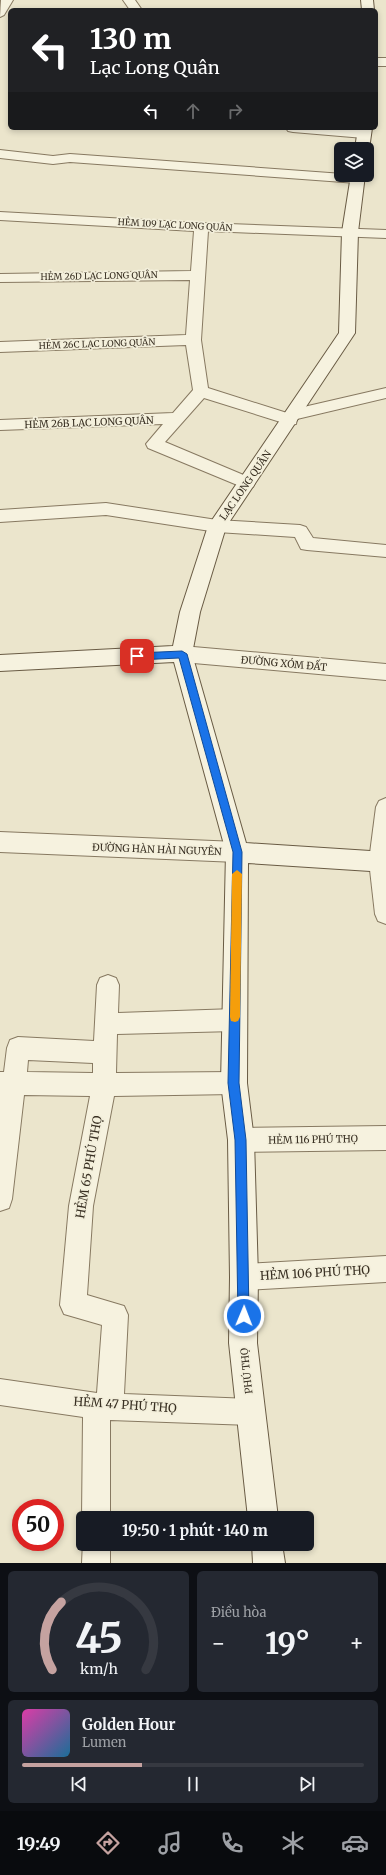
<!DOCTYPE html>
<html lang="vi">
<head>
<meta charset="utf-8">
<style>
  body { margin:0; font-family:Merriweather,serif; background:#242831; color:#f1f3f6; height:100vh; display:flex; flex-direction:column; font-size:15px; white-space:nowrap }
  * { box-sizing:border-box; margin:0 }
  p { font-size:13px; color:#9ea1a6 }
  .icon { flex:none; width:22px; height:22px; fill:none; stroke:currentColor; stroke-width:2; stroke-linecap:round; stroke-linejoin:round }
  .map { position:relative; height:1563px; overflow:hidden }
  .sheet { display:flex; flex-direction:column; gap:8px; padding:8px; background:#0d0f14; flex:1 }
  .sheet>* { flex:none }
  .guide { position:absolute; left:8px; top:8px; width:370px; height:122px; border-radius:6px; box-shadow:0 2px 6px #0003; background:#202124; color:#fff; overflow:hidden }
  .controls { position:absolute; left:334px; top:142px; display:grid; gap:8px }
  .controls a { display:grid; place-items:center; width:40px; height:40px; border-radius:6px; background:#171b24; box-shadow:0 2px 6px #0003; font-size:20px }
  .speed { position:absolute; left:12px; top:1499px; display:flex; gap:8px; font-size:20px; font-weight:700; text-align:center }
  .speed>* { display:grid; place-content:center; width:52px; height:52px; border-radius:50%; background:#171b24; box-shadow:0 2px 6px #0003; line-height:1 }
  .speed .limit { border:6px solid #d22; background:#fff; color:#111 }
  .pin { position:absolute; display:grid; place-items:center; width:34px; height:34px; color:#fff; margin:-17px; border-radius:8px; box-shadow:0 2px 6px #0006 }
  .me { position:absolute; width:44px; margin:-22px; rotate:1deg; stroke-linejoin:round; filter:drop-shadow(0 0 3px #0008) }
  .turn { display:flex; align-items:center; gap:14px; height:84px; padding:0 16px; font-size:18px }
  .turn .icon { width:52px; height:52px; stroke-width:2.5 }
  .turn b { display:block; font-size:28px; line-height:34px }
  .lanes { display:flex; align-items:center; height:38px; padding:0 16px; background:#0003; justify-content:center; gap:20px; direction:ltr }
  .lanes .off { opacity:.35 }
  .big { font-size:30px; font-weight:700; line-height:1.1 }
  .sheet .widget { flex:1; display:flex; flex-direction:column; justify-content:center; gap:6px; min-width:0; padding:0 14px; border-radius:6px; background:#242831 }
  .sheet .dial { align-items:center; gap:0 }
  .dial svg { height:104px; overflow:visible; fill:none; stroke:#363941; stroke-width:7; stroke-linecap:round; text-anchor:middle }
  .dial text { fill:#f1f3f6; stroke:none }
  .song { display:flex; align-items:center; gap:12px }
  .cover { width:48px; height:48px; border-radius:6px; background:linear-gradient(135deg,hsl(320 70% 55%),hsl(200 70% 35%)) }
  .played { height:4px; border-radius:2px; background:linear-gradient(90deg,#c5a2a0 35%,#363941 35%) }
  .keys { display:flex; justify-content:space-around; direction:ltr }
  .heat { display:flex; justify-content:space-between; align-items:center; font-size:22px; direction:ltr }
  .sheet .tiles { flex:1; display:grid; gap:8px; grid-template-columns:1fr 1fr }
  .widget:last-child { grid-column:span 2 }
  .trip { position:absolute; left:76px; top:1511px; width:238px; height:40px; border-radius:6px; background:#171b24; box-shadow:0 2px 6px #0003; font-weight:700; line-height:40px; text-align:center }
  .tabs { display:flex; height:64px; justify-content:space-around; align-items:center; background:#090b0e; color:#9ea1a6 }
  .tabs .icon { width:28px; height:28px }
  .tabs .current { color:#c5a2a0 }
  .tabs b { font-size:18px; color:#f1f3f6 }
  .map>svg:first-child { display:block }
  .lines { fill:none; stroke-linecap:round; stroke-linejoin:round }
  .lane-casing { stroke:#877961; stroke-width:2 }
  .street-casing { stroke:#877961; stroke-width:2 }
  .secondary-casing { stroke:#695b44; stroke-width:2 }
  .lane { fill:#f6f2df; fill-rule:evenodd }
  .street { fill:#f6f2df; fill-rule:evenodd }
  .secondary { fill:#f6f2df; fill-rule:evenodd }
  .route { fill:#1a73e8; stroke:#114b97 }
  .slow { fill:#f59e0b }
  .labels { text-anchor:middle; stroke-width:3.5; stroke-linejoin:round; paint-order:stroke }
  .far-street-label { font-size:9px; fill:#393023; stroke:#f3efdb }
  .street-label { font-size:10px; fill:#393023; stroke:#f3efdb }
  .near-street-label { font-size:12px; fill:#393023; stroke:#f3efdb }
</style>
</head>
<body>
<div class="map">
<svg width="386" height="1563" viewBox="0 0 386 1563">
  <rect width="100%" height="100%" fill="#ebe5cc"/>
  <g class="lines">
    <defs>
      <g id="lane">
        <path d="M1,0H13L4,15L0,17Z"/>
        <path d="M123,0H135L142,10H130Z"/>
        <path d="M286,128C313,128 343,125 369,131L371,134L369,137L364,138L293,132L288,131Z"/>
        <path d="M0,150L53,156L70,154L357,175L362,176L364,179L362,182L357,183L70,162L53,164L0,158Z"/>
        <path d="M0,212L201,223L386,230V238L208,231L201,340L208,388L287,413L289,410L295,409L386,388V398L297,419L296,424L290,425L204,398L165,442L253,479L255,483L253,487L247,489L148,448L146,444L163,424L0,430V420L173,413L193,390L186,345L0,352V342L186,335L190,280L0,282V274L191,271L194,231L0,220Z"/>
        <path d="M106,503L217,520L300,525L306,527L313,538L386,545V557L307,550L301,549L295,537L217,532L106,515L0,522V510Z"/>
        <path d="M386,798V924L378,921L375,914L369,861L376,807L379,801Z"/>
        <path d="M108,975L116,978L119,985L118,1013L235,1009L243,1012L246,1020L243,1028L235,1031L117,1034L116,1073L234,1072L242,1075L246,1083L242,1091L234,1094L114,1096L93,1206L87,1295L124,1306L128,1315L124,1394L251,1399L260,1403L264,1412L260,1421L251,1425L110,1420V1518H83V1520L82,1518L83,1417L0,1405V1379L97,1393L102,1325L64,1314L60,1305L69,1206L90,1096L24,1095L12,1199L9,1208L0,1211V1072H4L7,1048L10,1040L18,1037L94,1041L97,985L100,978ZM28,1060L93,1063V1073L27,1072Z"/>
        <path d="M386,1126V1150L241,1152L233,1148L229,1140L233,1132L241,1128Z"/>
        <path d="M386,1256V1282L244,1290L235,1286L231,1277L235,1268L244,1264Z"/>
        <path d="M83,1541V1544H110V1563H82Z"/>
      </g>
      <g id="street">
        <rect x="376" y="58" width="10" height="8"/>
        <path d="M182,646L386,664V680L182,662L175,660L172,654L175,648Z"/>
        <path d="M0,832L237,842L245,845L248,852L245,859L237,862L0,852Z"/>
      </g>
      <g id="secondary">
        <path d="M361,0H373L374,10H362Z"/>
        <path d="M358,128H372L369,149L367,152V149H355Z"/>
        <path d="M351,175H365L358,232L355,333L226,527L200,612L192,654L246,843L386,852V872L248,863L247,1083L254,1140L258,1277L257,1343L278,1518H248L229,1343L230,1277L228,1140L221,1083L226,852L174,662L0,671V655L173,646L180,612L208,526L339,333L342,232Z"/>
        <path d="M252,1544H282L285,1563H253Z"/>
      </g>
    </defs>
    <!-- lane casing -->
    <use href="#lane" class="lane-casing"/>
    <!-- street casing -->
    <use href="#street" class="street-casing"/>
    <!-- secondary casing -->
    <use href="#secondary" class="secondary-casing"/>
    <!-- lane -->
    <use href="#lane" class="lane"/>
    <!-- street -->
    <use href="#street" class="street"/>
    <!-- secondary -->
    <use href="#secondary" class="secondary"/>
  </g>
  <!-- route -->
  <path class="route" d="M182,651L187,654L242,852L239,1083L246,1140L249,1316L248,1321L244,1322L239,1321L238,1316L235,1140L228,1083L233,852L179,658L137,660L132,656L137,653Z"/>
  <!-- slow -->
  <path class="slow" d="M237,870L242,874L240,1017L238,1021L235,1022L231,1021L230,1017L232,874Z"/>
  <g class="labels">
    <!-- far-street labels -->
    <g class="far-street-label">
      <text transform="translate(175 225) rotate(3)" y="3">HẺM 109 LẠC LONG QUÂN</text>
      <text transform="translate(99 276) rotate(-1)" y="3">HẺM 26D LẠC LONG QUÂN</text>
      <text transform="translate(97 344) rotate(-2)" y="3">HẺM 26C LẠC LONG QUÂN</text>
    </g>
    <!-- street labels -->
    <g class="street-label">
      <text transform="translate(89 422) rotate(-2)" y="4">HẺM 26B LẠC LONG QUÂN</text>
      <text transform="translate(245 485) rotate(-55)" y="4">LẠC LONG QUÂN</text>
      <text transform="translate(284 663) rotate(5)" y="4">ĐƯỜNG XÓM ĐẤT</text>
      <text transform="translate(157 849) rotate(2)" y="4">ĐƯỜNG HÀN HẢI NGUYÊN</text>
      <text transform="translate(313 1139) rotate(-1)" y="4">HẺM 116 PHÚ THỌ</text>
      <text transform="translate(246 1371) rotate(-96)" y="4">PHÚ THỌ</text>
    </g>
    <!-- near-street labels -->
    <g class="near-street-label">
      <text transform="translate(89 1167) rotate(-80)" y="4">HẺM 65 PHÚ THỌ</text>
      <text transform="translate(315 1273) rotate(-3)" y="4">HẺM 106 PHÚ THỌ</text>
      <text transform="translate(125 1405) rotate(4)" y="4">HẺM 47 PHÚ THỌ</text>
    </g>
  </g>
</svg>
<div class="controls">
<a><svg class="icon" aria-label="layers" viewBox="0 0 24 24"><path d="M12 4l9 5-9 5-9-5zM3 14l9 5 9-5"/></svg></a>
</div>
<div class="speed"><div class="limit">50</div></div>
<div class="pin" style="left:137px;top:656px;background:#d93025"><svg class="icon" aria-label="arrive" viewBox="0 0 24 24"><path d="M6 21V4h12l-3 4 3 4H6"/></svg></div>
<svg class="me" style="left:244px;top:1316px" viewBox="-20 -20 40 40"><circle r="17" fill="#1a73e8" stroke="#fff" stroke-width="3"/><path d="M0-11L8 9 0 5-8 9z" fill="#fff"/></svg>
<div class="trip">19:50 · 1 phút · 140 m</div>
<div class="guide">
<div class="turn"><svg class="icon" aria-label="left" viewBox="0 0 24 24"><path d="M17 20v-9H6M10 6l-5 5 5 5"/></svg><div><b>130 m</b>Lạc Long Quân</div></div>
<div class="lanes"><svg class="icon" aria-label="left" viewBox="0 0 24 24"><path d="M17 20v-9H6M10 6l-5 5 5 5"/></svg><svg class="icon off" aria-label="ahead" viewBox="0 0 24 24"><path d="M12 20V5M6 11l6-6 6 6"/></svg><svg class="icon off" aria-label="right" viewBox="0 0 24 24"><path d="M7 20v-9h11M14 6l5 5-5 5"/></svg></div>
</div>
</div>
<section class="sheet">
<div class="tiles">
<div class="widget dial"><svg viewBox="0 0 100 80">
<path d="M14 69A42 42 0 1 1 86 69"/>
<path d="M14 69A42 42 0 0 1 21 17" stroke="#c5a2a0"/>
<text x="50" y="56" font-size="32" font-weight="700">45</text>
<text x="50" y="72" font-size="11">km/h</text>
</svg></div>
<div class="widget"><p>Điều hòa</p>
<div class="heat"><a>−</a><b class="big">19°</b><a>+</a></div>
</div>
<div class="widget">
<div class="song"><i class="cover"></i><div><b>Golden Hour</b><p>Lumen</p></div></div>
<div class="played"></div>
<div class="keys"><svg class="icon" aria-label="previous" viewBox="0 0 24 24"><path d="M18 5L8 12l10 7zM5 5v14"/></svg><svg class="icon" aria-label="pause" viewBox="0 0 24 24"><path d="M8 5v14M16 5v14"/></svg><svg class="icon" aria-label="next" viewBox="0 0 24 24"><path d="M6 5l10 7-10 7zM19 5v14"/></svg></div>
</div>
</div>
</section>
<nav class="tabs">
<b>19:49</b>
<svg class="icon current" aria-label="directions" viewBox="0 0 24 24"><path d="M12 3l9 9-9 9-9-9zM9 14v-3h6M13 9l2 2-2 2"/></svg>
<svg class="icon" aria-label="music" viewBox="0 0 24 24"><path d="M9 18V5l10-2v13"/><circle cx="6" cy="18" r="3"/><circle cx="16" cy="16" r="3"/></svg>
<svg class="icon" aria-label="phone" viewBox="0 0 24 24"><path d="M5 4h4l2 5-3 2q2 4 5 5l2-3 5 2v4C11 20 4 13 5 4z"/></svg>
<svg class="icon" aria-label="climate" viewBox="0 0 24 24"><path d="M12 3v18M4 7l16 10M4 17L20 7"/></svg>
<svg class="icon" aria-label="car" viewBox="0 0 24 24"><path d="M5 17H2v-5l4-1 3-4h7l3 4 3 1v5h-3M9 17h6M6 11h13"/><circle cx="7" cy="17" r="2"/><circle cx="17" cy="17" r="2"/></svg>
</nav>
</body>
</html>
